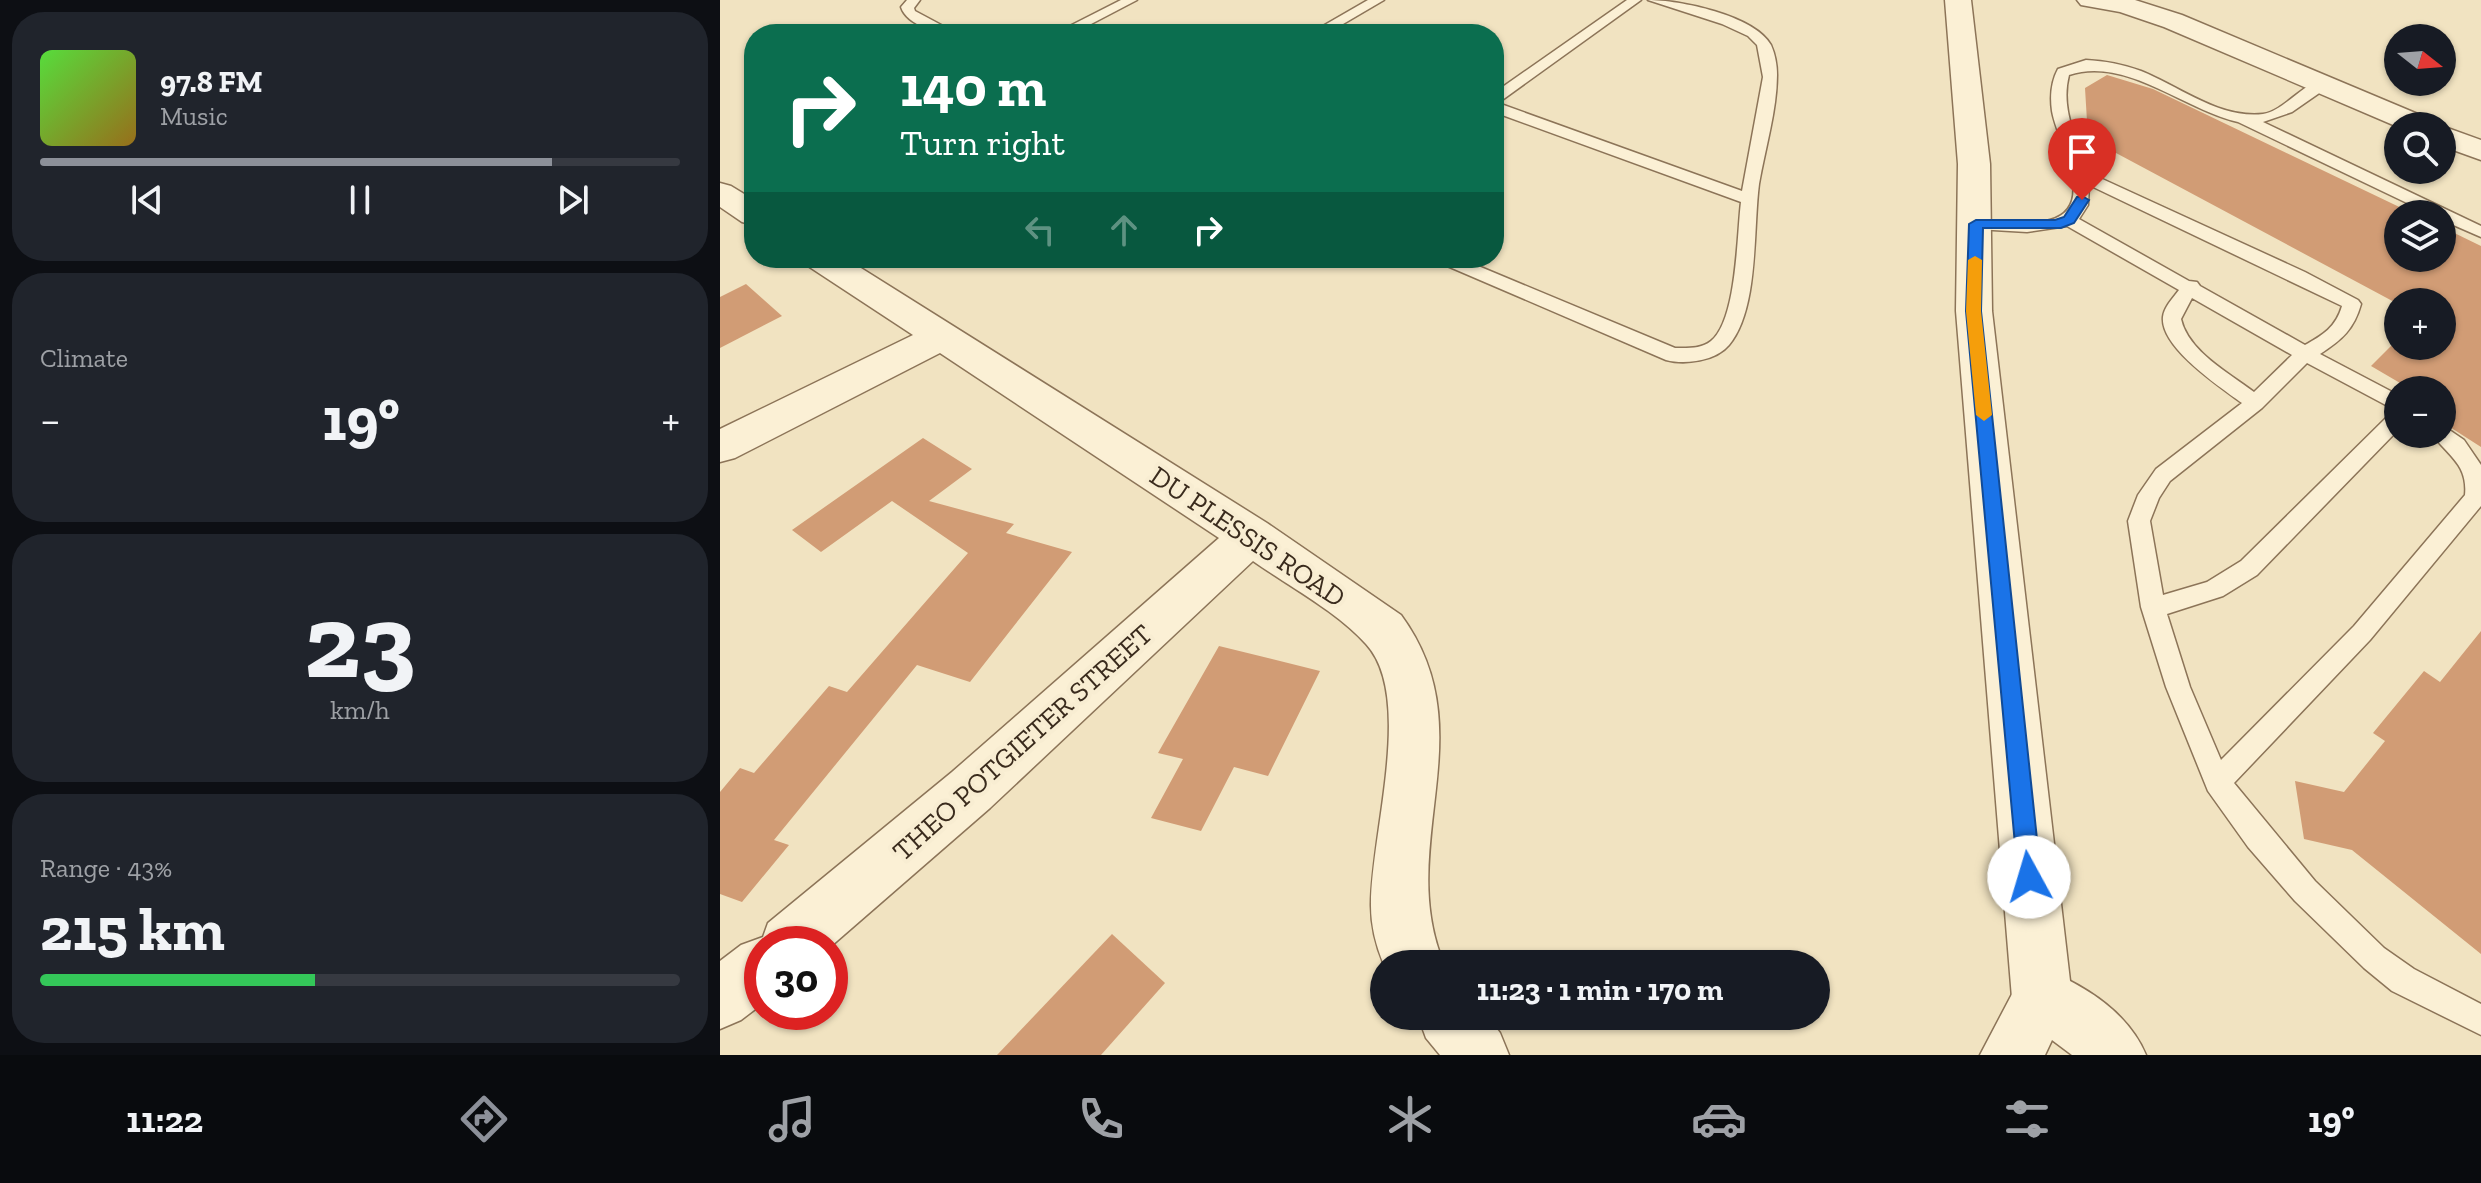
<!DOCTYPE html>
<html lang="en">
<head>
<meta charset="utf-8">
<style>
  body { margin:0; font-family:"Zilla Slab",serif; background:#20242c; color:#f1f3f6; height:100vh; display:flex; flex-direction:column; font-size:30px; white-space:nowrap }
  * { box-sizing:border-box; margin:0 }
  p { font-size:26px; color:#9ea1a6 }
  .icon { flex:none; width:44px; height:44px; fill:none; stroke:currentColor; stroke-width:2; stroke-linecap:round; stroke-linejoin:round }
  .map { position:relative; flex:1; overflow:hidden }
  .side { display:flex; flex-direction:column; gap:12px; padding:12px; background:#0d0f14; width:720px }
  .side>* { flex:none }
  .guide { position:absolute; left:24px; top:24px; width:760px; height:244px; border-radius:32px; box-shadow:0 2px 6px #0004; background:#0b6e4f; color:#fff; overflow:hidden }
  .needle { width:52px; rotate:107deg }
  .fabs { position:absolute; left:1664px; top:24px; display:grid; gap:16px }
  .fabs a { display:grid; place-items:center; width:72px; height:72px; border-radius:50%; background:#171b24; box-shadow:0 2px 6px #0004; font-size:40px }
  .speed { position:absolute; left:24px; top:926px; display:flex; gap:16px; font-size:40px; font-weight:700; text-align:center }
  .speed>* { display:grid; place-content:center; width:104px; height:104px; border-radius:50%; background:#171b24; box-shadow:0 2px 6px #0004; line-height:1 }
  .speed .limit { border:12px solid #d22; background:#fff; color:#111 }
  .pin { position:absolute; display:grid; place-items:center; width:68px; height:68px; color:#fff; margin:-82px -34px; border-radius:50% 50% 50% 0; rotate:-45deg; box-shadow:0 0 8px #0007 }
  .pin .icon { rotate:45deg }
  .me { position:absolute; width:88px; margin:-44px; rotate:354deg; stroke-linejoin:round; filter:drop-shadow(0 0 6px #0008) }
  .turn { display:flex; align-items:center; gap:28px; height:168px; padding:0 24px; font-size:36px }
  .turn .icon { width:104px; height:104px; stroke-width:2.5 }
  .turn b { display:block; font-size:56px; line-height:68px }
  .lanes { display:flex; align-items:center; height:76px; padding:0 24px; background:#0003; justify-content:center; gap:40px; direction:ltr }
  .lanes .off { opacity:.35 }
  .big { font-size:60px; font-weight:800; line-height:1.1 }
  .side .widget { flex:1; display:flex; flex-direction:column; justify-content:center; gap:12px; min-width:0; padding:0 28px; border-radius:32px; background:#20242c }
  .side .dial { align-items:center; gap:0 }
  .dial b { font-size:104px; line-height:1 }
  .song { display:flex; align-items:center; gap:24px }
  .cover { width:96px; height:96px; border-radius:12px; background:linear-gradient(135deg,hsl(110 70% 55%),hsl(40 70% 35%)) }
  .played { height:8px; border-radius:4px; background:linear-gradient(90deg,#8c9099 80%,#363941 80%) }
  .keys { display:flex; justify-content:space-around; direction:ltr }
  .heat { display:flex; justify-content:space-between; align-items:center; font-size:44px; direction:ltr }
  .charge { height:12px; border-radius:6px; background:linear-gradient(90deg,#34c759 43%,#363941 0) }
  .trip { position:absolute; left:650px; top:950px; width:460px; height:80px; border-radius:40px; background:#171b24; box-shadow:0 2px 6px #0004; font-weight:800; line-height:80px; text-align:center }
  .dock { display:flex; height:128px; justify-content:space-around; align-items:center; background:#090b0e; color:#9ea1a6 }
  .dock .icon { width:56px; height:56px }
  .dock .selected { color:#8c9099 }
  .dock b { font-size:36px; color:#f1f3f6 }
  main { display:flex; flex:1; min-height:0 }
  .map>svg:first-child { display:block }
  .building { fill:#d19c75 }
  .lines { fill:none; stroke-linecap:round; stroke-linejoin:round }
  .service-casing { stroke:#8c7458; stroke-width:3 }
  .minor-casing { stroke:#8c7458; stroke-width:3 }
  .tertiary-casing { stroke:#8c7458; stroke-width:3 }
  .service { fill:#fbf0d5; fill-rule:evenodd }
  .minor { fill:#fbf0d5; fill-rule:evenodd }
  .tertiary { fill:#fbf0d5; fill-rule:evenodd }
  .route { fill:#1a73e8; stroke:#114b97; stroke-width:2 }
  .slow { fill:#f59e0b }
  .labels { text-anchor:middle; stroke-width:8; stroke-linejoin:round; paint-order:stroke }
  .street-label { font-size:28px; fill:#3a2b1d; stroke:#f8edd2 }
</style>
</head>
<body>
<main>
<section class="side">
<div class="widget">
<div class="song"><i class="cover"></i><div><b>97.8 FM</b><p>Music</p></div></div>
<div class="played"></div>
<div class="keys"><svg class="icon" aria-label="previous" viewBox="0 0 24 24"><path d="M18 5L8 12l10 7zM5 5v14"/></svg><svg class="icon" aria-label="pause" viewBox="0 0 24 24"><path d="M8 5v14M16 5v14"/></svg><svg class="icon" aria-label="next" viewBox="0 0 24 24"><path d="M6 5l10 7-10 7zM19 5v14"/></svg></div>
</div>
<div class="widget"><p>Climate</p>
<div class="heat"><a>−</a><b class="big">19°</b><a>+</a></div>
</div>
<div class="widget dial"><b>23</b><p>km/h</p></div>
<div class="widget"><p>Range · 43%</p><b class="big">215 km</b><div class="charge"></div></div>
</section>
<div class="map">
<svg width="1761" height="1055" viewBox="0 0 1761 1055">
  <rect width="100%" height="100%" fill="#f1e3c1"/>
  <!-- building -->
  <g class="building">
    <path d="M1387,75L1433,89L1694,214H1678V258H1722V227L1761,246V447L1722,422V390H1692L1651,366L1678,339V346H1722V302L1678,304L1368,138L1365,88Z"/>
    <path d="M26,284L62,316L0,348V297Z"/>
    <path d="M203,438L252,469L209,501L294,524L286,533L352,552L250,682L197,665L54,840L69,845L22,902L0,894V792L20,768L34,773L109,686L127,692L248,553L172,501L101,552L72,530Z"/>
    <path d="M1761,631V954L1632,850L1584,839L1575,781L1624,792L1665,741L1653,733L1704,671L1720,682Z"/>
    <path d="M499,646L600,671L548,776L514,767L481,831L431,818L463,759L438,753Z"/>
    <path d="M392,934L445,983L381,1055H277Z"/>
  </g>
  <g class="lines">
    <defs>
      <g id="service">
        <path d="M187,0H200L194,8L195,11L238,34C220,34 187,26 181,7Z"/>
        <path d="M401,0H417L352,34H334Z"/>
        <path d="M648,0H664L606,34H589Z"/>
        <path d="M907,0H921L778,103L1022,191L1043,77L1037,45L1028,36L1002,24L928,0C959,0 1034,15 1051,45C1055,54 1057,65 1057,75C1057,110 1045,149 1039,184C1033,229 1039,309 1009,345C996,361 965,365 946,360L718,262L715,258H739L955,348C968,348 981,349 991,341C1017,320 1017,234 1021,202L774,112V93Z"/>
        <path d="M1366,60C1385,61 1402,64 1421,71C1459,86 1499,119 1543,114C1566,111 1586,77 1608,81V87L1572,112L1543,122L1761,226V237L1722,220V214H1710L1518,122C1463,109 1405,56 1349,75C1340,110 1357,138 1367,172L1585,272L1638,300L1641,304C1634,329 1622,340 1600,354L1678,395V430L1537,575L1503,596L1447,614L1470,687L1501,760L1634,626L1745,495C1748,464 1728,456 1712,434H1722V425L1744,440L1761,465V506L1650,640L1514,783L1595,881L1664,948L1694,969L1761,1004V1035L1672,991L1644,968L1575,901L1528,847L1488,791L1446,687L1421,607L1408,521L1418,495L1436,469L1522,403C1500,387 1440,347 1443,317C1444,307 1453,298 1459,290L1347,226L1307,232L1256,229L1248,224L1256,219C1279,220 1307,227 1330,220C1379,207 1337,142 1332,111C1330,97 1331,82 1338,69ZM1369,185L1622,306C1616,327 1603,335 1585,345L1480,286L1477,282L1469,281L1359,219L1368,205ZM1472,298L1572,355L1534,392C1509,373 1468,351 1461,319ZM1587,363L1677,411L1671,413L1521,561L1487,582L1443,595L1430,521L1439,498L1450,481L1542,408Z"/>
      </g>
      <g id="minor">
        <path d="M1225,0H1251L1270,164L1272,311L1352,998L1343,1019L1322,1028L1301,1019L1292,998L1236,311L1238,164Z"/>
        <path d="M1357,0H1415L1462,15L1712,120L1716,126L1678,127L1444,27L1400,12L1361,5Z"/>
        <path d="M1721,126H1722L1761,140V160L1722,146Z"/>
        <path d="M0,183L11,186L34,200V225L22,222L0,207Z"/>
        <path d="M83,258H125L547,523L681,615C767,732 674,845 724,964L664,965C656,946 651,926 651,906C650,837 695,697 646,644C616,611 570,587 533,561L270,808L110,947V944H42V1004L21,1020L0,1029V961L21,945L43,937L48,923L232,772L499,538L220,353L15,458L0,462V429L193,335L88,266Z"/>
        <path d="M698,1016H767L780,1033L789,1055H720L706,1038Z"/>
      </g>
      <path id="tertiary" d="M1322,968C1364,985 1408,1012 1426,1055H1352L1332,1040L1325,1055H1260L1301,977Z"/>
    </defs>
    <!-- service casing -->
    <use href="#service" class="service-casing"/>
    <!-- minor casing -->
    <use href="#minor" class="minor-casing"/>
    <!-- tertiary casing -->
    <use href="#tertiary" class="tertiary-casing"/>
    <!-- service -->
    <use href="#service" class="service"/>
    <!-- minor -->
    <use href="#minor" class="minor"/>
    <!-- tertiary -->
    <use href="#tertiary" class="tertiary"/>
  </g>
  <!-- route -->
  <path class="route" d="M1362,196L1369,200L1354,223L1341,228H1263L1261,311L1321,877L1318,885L1309,889L1301,885L1298,877L1246,311L1249,224L1256,220H1335L1344,217L1357,197Z"/>
  <!-- slow -->
  <path class="slow" d="M1255,256L1262,260L1261,311L1272,415L1264,421L1256,415L1246,311L1248,260Z"/>
  <g class="labels">
    <!-- street labels -->
    <g class="street-label">
      <text transform="translate(528 536) rotate(34)" y="10">DU PLESSIS ROAD</text>
      <text transform="translate(302 742) rotate(-42)" y="10">THEO POTGIETER STREET</text>
    </g>
  </g>
</svg>
<div class="fabs">
<a><svg class="needle" viewBox="-14 -14 28 28"><path d="M0-13l5 13h-10z" fill="#e53935"/><path d="M0 13l5-13h-10z" fill="#9ea1a6"/></svg></a>
<a><svg class="icon" aria-label="search" viewBox="0 0 24 24"><circle cx="10" cy="10" r="6"/><path d="M15 15l6 6"/></svg></a>
<a><svg class="icon" aria-label="layers" viewBox="0 0 24 24"><path d="M12 4l9 5-9 5-9-5zM3 14l9 5 9-5"/></svg></a>
<a>+</a>
<a>−</a>
</div>
<div class="speed"><div class="limit">30</div></div>
<div class="pin" style="left:1362px;top:200px;background:#d93025"><svg class="icon" aria-label="arrive" viewBox="0 0 24 24"><path d="M6 21V4h12l-3 4 3 4H6"/></svg></div>
<svg class="me" style="left:1309px;top:877px" viewBox="-20 -20 40 40"><circle r="19" fill="#fff"/><path d="M0-13L10 11 0 6-10 11z" fill="#1a73e8"/></svg>
<div class="trip">11:23 · 1 min · 170 m</div>
<div class="guide">
<div class="turn"><svg class="icon" aria-label="right" viewBox="0 0 24 24"><path d="M7 20v-9h11M14 6l5 5-5 5"/></svg><div><b>140 m</b>Turn right</div></div>
<div class="lanes"><svg class="icon off" aria-label="left" viewBox="0 0 24 24"><path d="M17 20v-9H6M10 6l-5 5 5 5"/></svg><svg class="icon off" aria-label="ahead" viewBox="0 0 24 24"><path d="M12 20V5M6 11l6-6 6 6"/></svg><svg class="icon" aria-label="right" viewBox="0 0 24 24"><path d="M7 20v-9h11M14 6l5 5-5 5"/></svg></div>
</div>
</div>
</main>
<nav class="dock">
<b>11:22</b>
<svg class="icon selected" aria-label="directions" viewBox="0 0 24 24"><path d="M12 3l9 9-9 9-9-9zM9 14v-3h6M13 9l2 2-2 2"/></svg>
<svg class="icon" aria-label="music" viewBox="0 0 24 24"><path d="M9 18V5l10-2v13"/><circle cx="6" cy="18" r="3"/><circle cx="16" cy="16" r="3"/></svg>
<svg class="icon" aria-label="phone" viewBox="0 0 24 24"><path d="M5 4h4l2 5-3 2q2 4 5 5l2-3 5 2v4C11 20 4 13 5 4z"/></svg>
<svg class="icon" aria-label="climate" viewBox="0 0 24 24"><path d="M12 3v18M4 7l16 10M4 17L20 7"/></svg>
<svg class="icon" aria-label="car" viewBox="0 0 24 24"><path d="M5 17H2v-5l4-1 3-4h7l3 4 3 1v5h-3M9 17h6M6 11h13"/><circle cx="7" cy="17" r="2"/><circle cx="17" cy="17" r="2"/></svg>
<svg class="icon" aria-label="filters" viewBox="0 0 24 24"><path d="M4 7h16M4 17h16"/><circle cx="9" cy="7" r="2"/><circle cx="15" cy="17" r="2"/></svg>
<b>19°</b>
</nav>
</body>
</html>
